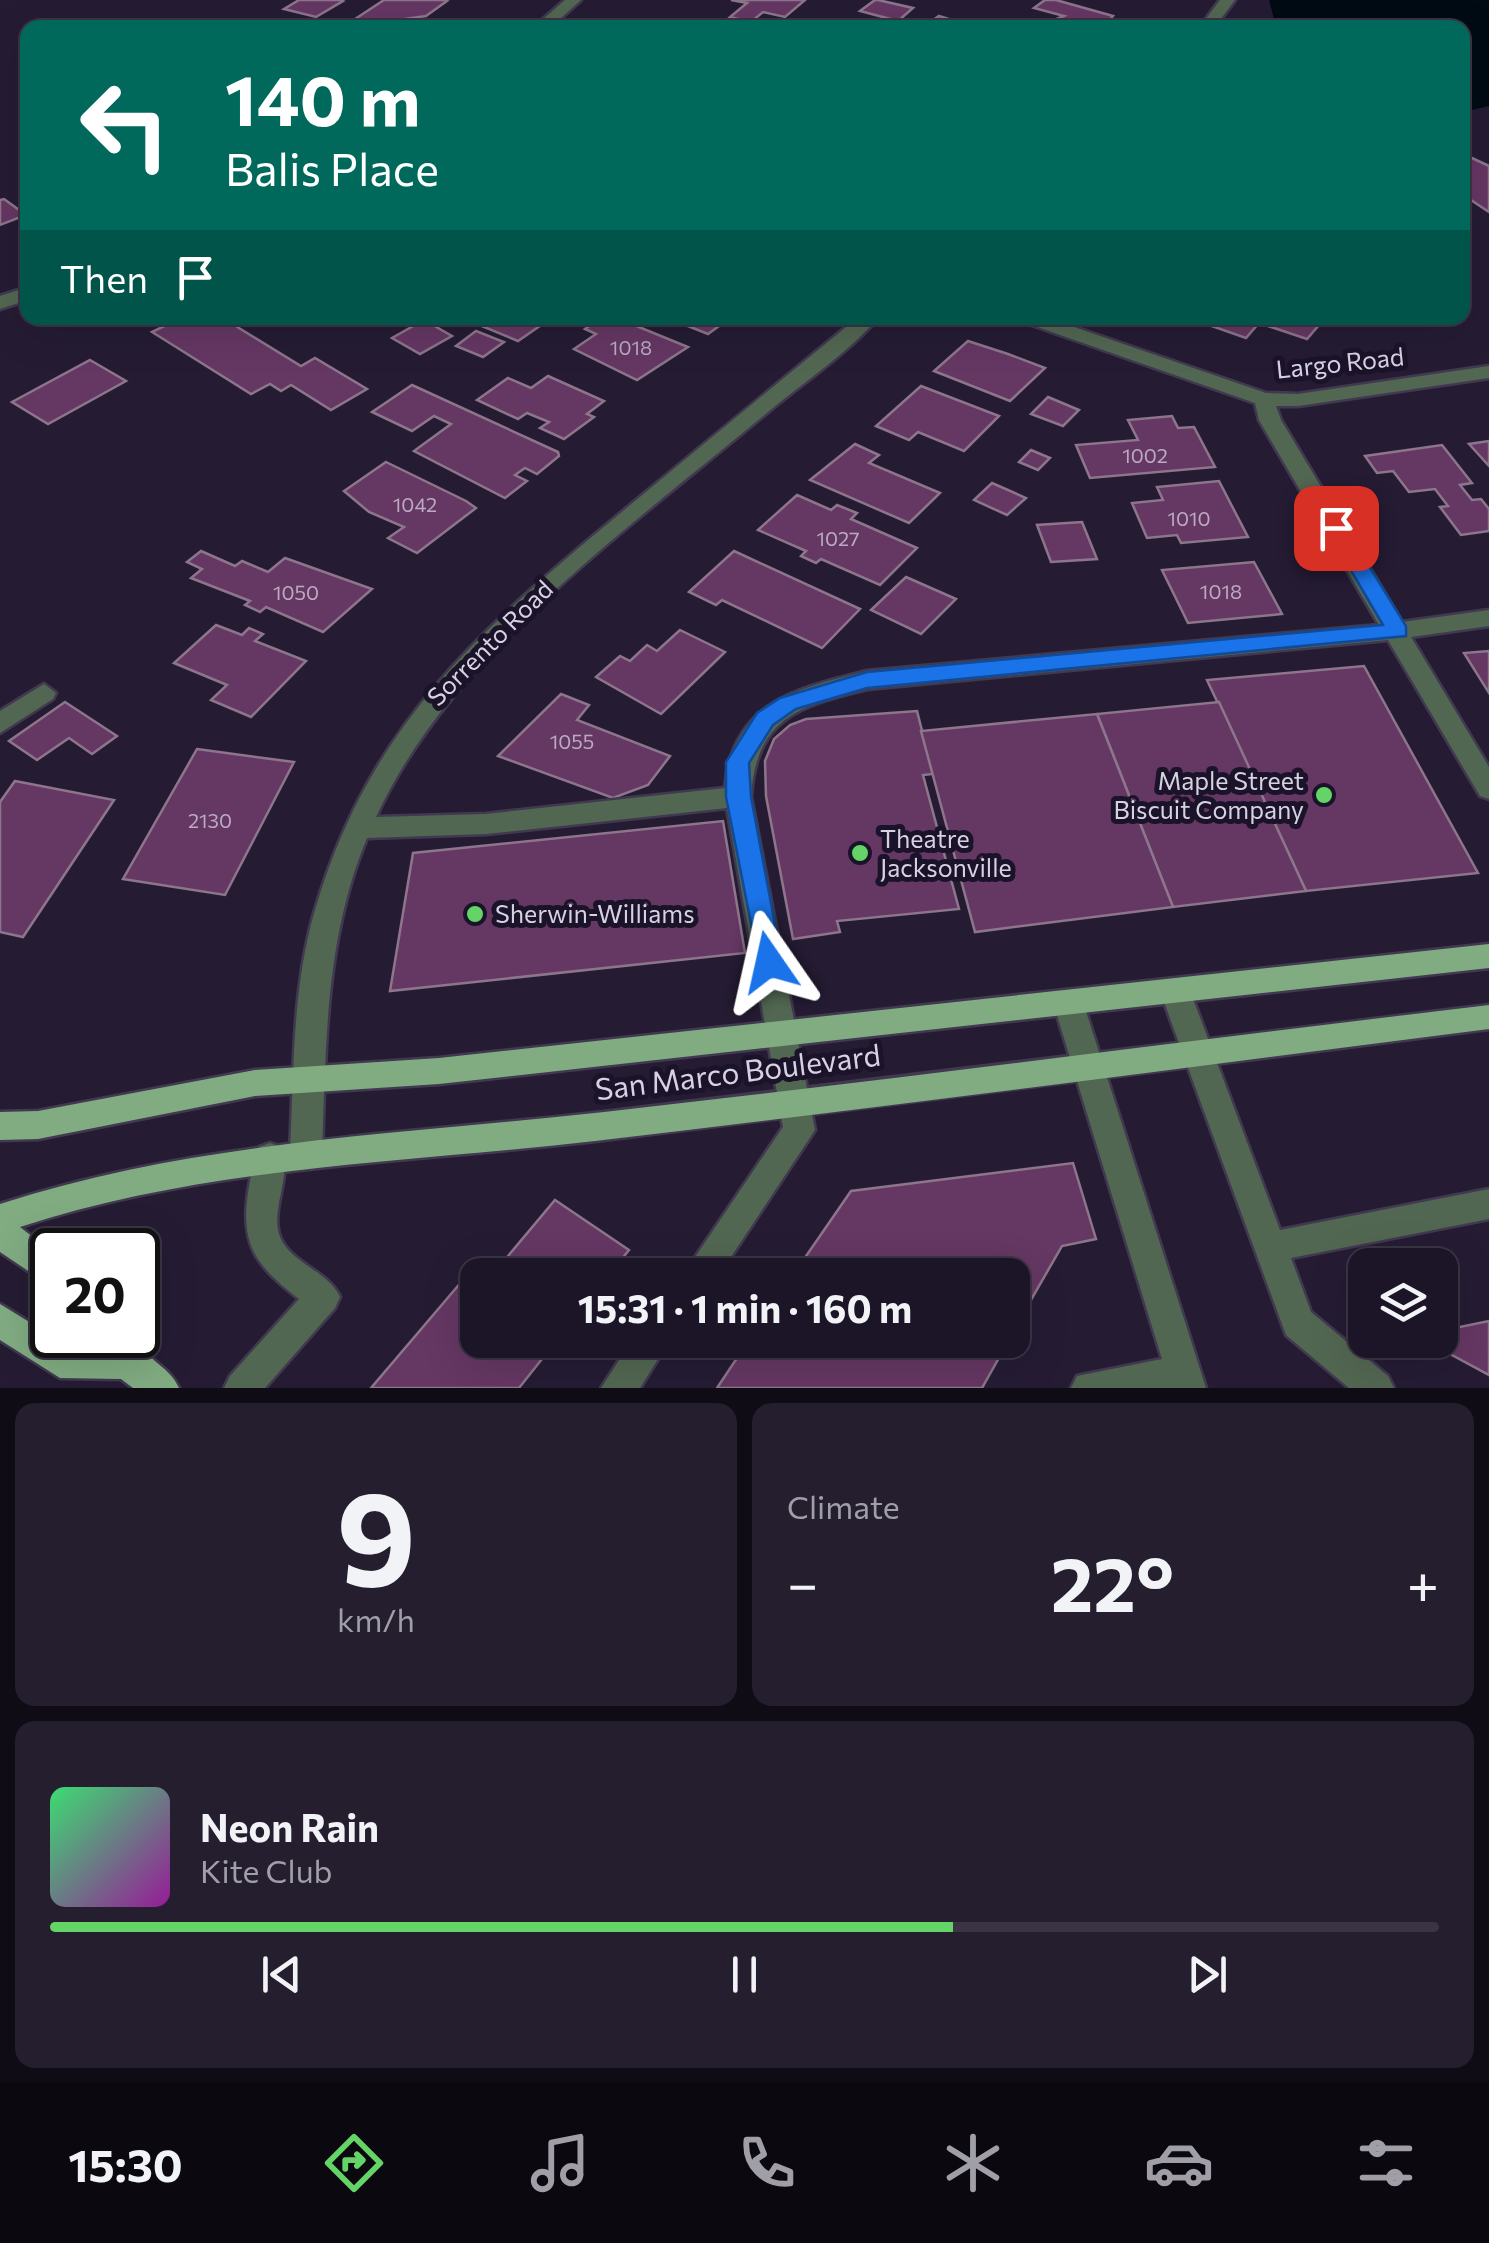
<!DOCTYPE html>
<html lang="en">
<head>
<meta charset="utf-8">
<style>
  body { margin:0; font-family:Commissioner,sans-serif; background:#251e2f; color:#f1f3f6; height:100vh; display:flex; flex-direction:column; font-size:38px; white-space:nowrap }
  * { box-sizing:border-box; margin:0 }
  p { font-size:32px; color:#a09fa7 }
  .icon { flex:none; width:55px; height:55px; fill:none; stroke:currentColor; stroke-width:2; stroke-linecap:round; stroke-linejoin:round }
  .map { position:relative; height:1388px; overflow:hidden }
  .side { display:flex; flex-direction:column; gap:15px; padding:15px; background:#0f0c15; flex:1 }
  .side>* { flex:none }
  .guide { position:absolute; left:20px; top:20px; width:1450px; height:305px; border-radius:20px; box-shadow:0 10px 40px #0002,0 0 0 2px #3a3444; background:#00695c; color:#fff; overflow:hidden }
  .tools { position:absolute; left:1348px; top:1248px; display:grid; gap:20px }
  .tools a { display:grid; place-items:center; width:110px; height:110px; border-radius:20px; background:#1c1527; box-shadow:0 10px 40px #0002,0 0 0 2px #3a3444; font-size:50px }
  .speed { position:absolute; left:30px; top:1228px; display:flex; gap:20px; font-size:50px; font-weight:700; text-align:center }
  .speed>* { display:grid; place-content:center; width:130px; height:130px; border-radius:50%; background:#1c1527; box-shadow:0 10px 40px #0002,0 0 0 2px #3a3444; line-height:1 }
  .speed .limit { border:5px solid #111; border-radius:15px; background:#fff; color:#111 }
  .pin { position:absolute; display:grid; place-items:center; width:85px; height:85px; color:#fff; margin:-42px; border-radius:20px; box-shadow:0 5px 15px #0006 }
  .me { position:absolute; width:110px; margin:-55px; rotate:349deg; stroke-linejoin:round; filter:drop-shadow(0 0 8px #0008) }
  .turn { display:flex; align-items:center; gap:35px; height:210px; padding:0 40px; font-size:45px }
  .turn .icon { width:130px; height:130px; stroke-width:2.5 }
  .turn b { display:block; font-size:70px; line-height:85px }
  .then { display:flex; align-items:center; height:95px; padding:0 40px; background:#0003; gap:20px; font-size:38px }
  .big { font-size:75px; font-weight:700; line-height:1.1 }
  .side .card { flex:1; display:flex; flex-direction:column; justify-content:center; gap:15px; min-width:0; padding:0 35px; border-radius:20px; background:#251e2f }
  .side .dial { align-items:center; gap:0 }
  .dial b { font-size:130px; line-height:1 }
  .song { display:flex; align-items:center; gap:30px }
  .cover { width:120px; height:120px; border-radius:15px; background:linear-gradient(135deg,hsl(140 70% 55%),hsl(300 70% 35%)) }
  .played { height:10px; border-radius:5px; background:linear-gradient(90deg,#65d467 65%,#3a3444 65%) }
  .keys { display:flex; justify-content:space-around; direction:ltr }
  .heat { display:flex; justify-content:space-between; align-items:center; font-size:55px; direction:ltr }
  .side .tiles { flex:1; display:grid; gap:15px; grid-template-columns:1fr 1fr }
  .card:last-child { grid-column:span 2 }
  .trip { position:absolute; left:460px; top:1258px; width:570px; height:100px; border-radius:20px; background:#1c1527; box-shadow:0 10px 40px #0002,0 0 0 2px #3a3444; font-weight:700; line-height:100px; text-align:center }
  .menu { display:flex; height:160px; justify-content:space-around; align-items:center; background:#0b0810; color:#a09fa7 }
  .menu .icon { width:70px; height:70px }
  .menu .on { color:#65d467 }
  .menu b { font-size:45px; color:#f1f3f6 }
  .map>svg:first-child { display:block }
  .water { fill:#000b14 }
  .building { fill:#653763; stroke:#8d758b; stroke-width:2.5 }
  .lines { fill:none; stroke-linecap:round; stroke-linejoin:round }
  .minor-casing { stroke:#413950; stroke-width:5 }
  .major-casing { stroke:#413950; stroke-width:5 }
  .minor { fill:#526752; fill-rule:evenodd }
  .major { fill:#81ac82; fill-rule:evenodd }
  .route { fill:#1a73e8; stroke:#114b97; stroke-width:2.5 }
  .poi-dot { fill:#65d467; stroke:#1b132a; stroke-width:4 }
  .labels { text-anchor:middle; stroke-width:10; stroke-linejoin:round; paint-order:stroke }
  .number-label { font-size:20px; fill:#baabc2 }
  .street-label { font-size:25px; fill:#d7d2e2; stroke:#1b132a }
  .poi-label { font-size:25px; fill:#d7d2e2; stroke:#1b132a; text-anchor:start }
  .near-street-label { font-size:30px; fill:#d7d2e2; stroke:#1b132a }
</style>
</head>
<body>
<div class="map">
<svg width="1489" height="1388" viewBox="0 0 1489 1388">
  <rect width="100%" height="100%" fill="#251c34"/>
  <!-- water -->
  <path class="water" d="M1269,0H1489V106L1463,112L1462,28L1276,27Z"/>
  <!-- building -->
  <g class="building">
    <path d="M299,0H341L343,1L316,17L284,9Z"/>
    <path d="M384,0H444L447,1L426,16L405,19L392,28L352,21Z"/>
    <path d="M731,0H805L785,17L763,12L751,22L730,17L747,3Z"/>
    <path d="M875,0H878L913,8L898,21L860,11Z"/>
    <path d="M1045,0H1056L1113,16L1103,28H1056L1047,23L1064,16L1034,8Z"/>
    <path d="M939,16L971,26L922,28Z"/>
    <path d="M1472,158L1489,166V212L1462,194V160Z"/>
    <path d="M4,199L26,215L0,225V200Z"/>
    <path d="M166,318H249L234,325L301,366L315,358L367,389L331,410L291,385L281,391L270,384L251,394L152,332L173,322Z"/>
    <path d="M497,318H540L547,321L518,341L484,327Z"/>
    <path d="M601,318H617L688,347L637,380L574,349L596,334L585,329Z"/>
    <path d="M668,318H730L708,334Z"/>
    <path d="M1208,318H1307L1304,320L1319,325L1307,339L1259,323L1246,338L1203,323Z"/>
    <path d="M424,320L452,336L420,354L392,338Z"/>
    <path d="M476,331L504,342L483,357L456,346Z"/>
    <path d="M968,341L1008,354L1045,368L1010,401L934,371Z"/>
    <path d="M90,360L126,381L48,424L12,402Z"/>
    <path d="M548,376L604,401L587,414L594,417L564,439L540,428L549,422L527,413L518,419L477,400L508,378L531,388Z"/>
    <path d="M412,385L558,452L559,456L537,474L525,468L515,475L527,481L505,498L414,451L451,424L434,416L412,431L372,412Z"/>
    <path d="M921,386L999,416L964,451L918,432L909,440L876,426Z"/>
    <path d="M1048,397L1079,410L1063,426L1031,414Z"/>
    <path d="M1172,416L1178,428L1194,427L1215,467L1090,478L1076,445L1138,440L1128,420Z"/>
    <path d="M1489,441V466L1469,444Z"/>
    <path d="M855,444L879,455L869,463L940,493L909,523L810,480Z"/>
    <path d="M1442,445L1472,483L1460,485L1472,500L1481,499L1489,509V531L1461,535L1440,507L1448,506L1435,489L1409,492L1393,471L1377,473L1365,456Z"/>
    <path d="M1031,450L1050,458L1038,470L1019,462Z"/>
    <path d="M386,462L466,501L476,508L417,553L388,538L404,527L369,512L344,491Z"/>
    <path d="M1219,481L1248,537L1181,543L1177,535L1147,538L1132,503L1163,500L1157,487Z"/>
    <path d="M992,483L1026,498L1007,515L974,500Z"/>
    <path d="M797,495L831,510L837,505L857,513L851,519L917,548L880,585L821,559L816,563L801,556L806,551L758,530Z"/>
    <path d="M1082,522L1097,559L1051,562L1037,525Z"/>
    <path d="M201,551L235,566L242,561L268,572L285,558L372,589L323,632L266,607L260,612L245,605L250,601L191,578L202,569L187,562Z"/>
    <path d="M734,551L860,609L822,648L722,600L716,605L689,592Z"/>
    <path d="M1254,562L1282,614L1188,623L1162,570Z"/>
    <path d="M906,577L956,599L921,634L871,610Z"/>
    <path d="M216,625L242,635L249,628L263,634L255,641L306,661L251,717L211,700L227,685L174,663Z"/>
    <path d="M680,630L725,652L661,714L596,677L620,656L630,661L647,645L657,651Z"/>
    <path d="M1489,651V693L1464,653Z"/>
    <path d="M1364,666L1478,873L1306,891L1207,680Z"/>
    <path d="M561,694L589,705L577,720L670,756L648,785L613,798L498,756Z"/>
    <path d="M65,702L117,736L92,754L69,738L37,760L9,741Z"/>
    <path d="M1219,702L1306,891L1173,907L1097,714Z"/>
    <path d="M917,711L933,774L923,775L959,909L837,921L840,932L793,939L766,796L765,761L774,739L790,725L806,719Z"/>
    <path d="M1097,714L1173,907L975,932L921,731Z"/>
    <path d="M197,749L294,762L225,895L123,879Z"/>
    <path d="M15,781L114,800L23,937L0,932V802Z"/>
    <path d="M723,821L745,953L390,991L413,853Z"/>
    <path d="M1073,1163L1096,1239L1062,1246L1012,1333V1275H793L851,1191Z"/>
    <path d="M555,1200L629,1250L609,1275H492Z"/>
    <path d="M468,1274L478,1280V1340H557L519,1388H371Z"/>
    <path d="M1489,1321V1375L1424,1340H1440V1331Z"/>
    <path d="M749,1340H1009L982,1388H717Z"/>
  </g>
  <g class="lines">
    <defs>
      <g id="minor">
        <path d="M565,0H581L550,28H533Z"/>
        <path d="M1220,0H1235L1214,28H1199Z"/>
        <path d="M28,287V300L0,309V296Z"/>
        <path d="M857,318H878C848,353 804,382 768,412C632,526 451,653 376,817L486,814L725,788C732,702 796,689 867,671L1379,625L1259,420L1255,403L1023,322L1021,318H1048L1266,393L1298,394L1489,366V378L1298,406H1276L1281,420L1402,622L1489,610V626L1411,637L1489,767V799L1480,796L1388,640L867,689C798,706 756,718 751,797L815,1130L719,1275H683L783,1127L727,808L486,834L367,838C325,938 326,1045 322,1151L317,1161L306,1165L295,1161L290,1151C294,1071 292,988 315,910C369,725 480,630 623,511C701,446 779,382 857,318Z"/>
        <path d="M44,684L56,693L53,699L0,733V711Z"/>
        <path d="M1175,979L1185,982L1190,991L1280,1230L1489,1189V1219L1291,1258L1311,1312L1388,1376L1394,1388H1349L1286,1335L1160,991L1165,982Z"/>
        <path d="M1068,990L1078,993L1083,1002L1206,1388H1071L1077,1376L1162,1359L1053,1002L1058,993Z"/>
        <path d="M270,1143L281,1147C293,1174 271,1206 279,1234C288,1263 328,1270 340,1297L335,1308L265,1388H224L230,1376L299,1299C258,1267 240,1247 248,1193C251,1177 252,1161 259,1147Z"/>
        <path d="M632,1340H670L640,1388H601Z"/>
      </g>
      <g id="major">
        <path d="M1489,944V968L439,1084L255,1096L38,1139L0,1140V1112L38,1111L255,1070L439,1058Z"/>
        <path d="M1489,1005V1029C1191,1067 893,1106 595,1141C402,1163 206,1166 20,1227L52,1252V1287L0,1252V1204C197,1140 400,1135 604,1112C899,1079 1194,1040 1489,1005Z"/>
        <path d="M0,1304L65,1344L103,1345L100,1335H134C143,1359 169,1365 179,1388H133L121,1379L60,1378L0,1340Z"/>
      </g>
    </defs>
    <!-- minor casing -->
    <use href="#minor" class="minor-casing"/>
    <!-- major casing -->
    <use href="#major" class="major-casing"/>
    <!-- minor -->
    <use href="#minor" class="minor"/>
    <!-- major -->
    <use href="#major" class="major"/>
  </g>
  <!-- route -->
  <path class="route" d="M1336,522L1343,524L1406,626V636L867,688L796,709L773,725L749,763L751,797L782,962L778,969H760L726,797V762L757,713L780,698L867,672L1383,625L1326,528Z"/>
  <!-- markers -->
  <g class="poi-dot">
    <circle cx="1324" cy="795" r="10"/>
    <circle cx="860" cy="853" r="10"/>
    <circle cx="475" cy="914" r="10"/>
  </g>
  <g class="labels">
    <!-- number labels -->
    <g class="number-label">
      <text x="631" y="355">1018</text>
      <text x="1145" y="463">1002</text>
      <text x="415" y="512">1042</text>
      <text x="1189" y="526">1010</text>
      <text x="838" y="546">1027</text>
      <text x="1221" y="599">1018</text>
      <text x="296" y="600">1050</text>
      <text x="572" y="749">1055</text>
      <text x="210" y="828">2130</text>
    </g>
    <!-- street labels -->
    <g class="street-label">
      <text transform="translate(1340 363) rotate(-6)" y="9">Largo Road</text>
      <text transform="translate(490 643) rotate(-45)" y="9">Sorrento Road</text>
    </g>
    <!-- poi labels -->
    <g class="poi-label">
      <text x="1304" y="790" text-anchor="end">Maple Street<tspan x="1304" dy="29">Biscuit Company</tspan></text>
      <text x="880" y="848">Theatre<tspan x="880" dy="29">Jacksonville</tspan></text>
      <text x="495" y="923">Sherwin-Williams</text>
    </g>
    <!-- near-street labels -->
    <g class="near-street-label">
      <text transform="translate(738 1073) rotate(-7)" y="10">San Marco Boulevard</text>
    </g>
  </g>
</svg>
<div class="tools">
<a><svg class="icon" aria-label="layers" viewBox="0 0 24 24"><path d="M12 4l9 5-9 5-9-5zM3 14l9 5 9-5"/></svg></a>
</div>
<div class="speed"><div class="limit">20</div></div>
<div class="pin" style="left:1336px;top:528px;background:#d93025"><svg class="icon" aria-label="arrive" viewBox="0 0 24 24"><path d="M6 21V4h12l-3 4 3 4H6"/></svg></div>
<svg class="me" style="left:769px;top:962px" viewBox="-20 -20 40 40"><path d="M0-17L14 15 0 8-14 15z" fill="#1a73e8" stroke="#fff" stroke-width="4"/></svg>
<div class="trip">15:31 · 1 min · 160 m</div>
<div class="guide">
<div class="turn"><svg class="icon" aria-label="left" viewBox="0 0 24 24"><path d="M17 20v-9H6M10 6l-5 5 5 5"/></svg><div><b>140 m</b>Balis Place</div></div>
<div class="then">Then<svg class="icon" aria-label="arrive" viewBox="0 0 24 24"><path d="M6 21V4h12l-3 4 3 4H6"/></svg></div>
</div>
</div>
<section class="side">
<div class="tiles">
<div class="card dial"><b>9</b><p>km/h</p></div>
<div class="card"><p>Climate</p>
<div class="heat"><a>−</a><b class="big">22°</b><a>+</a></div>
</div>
<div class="card">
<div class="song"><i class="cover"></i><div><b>Neon Rain</b><p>Kite Club</p></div></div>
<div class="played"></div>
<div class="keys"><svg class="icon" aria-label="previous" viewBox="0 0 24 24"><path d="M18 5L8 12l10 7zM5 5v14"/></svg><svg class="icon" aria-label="pause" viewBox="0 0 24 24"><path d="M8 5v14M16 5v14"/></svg><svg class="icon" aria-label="next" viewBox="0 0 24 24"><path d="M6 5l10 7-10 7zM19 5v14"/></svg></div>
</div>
</div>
</section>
<nav class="menu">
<b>15:30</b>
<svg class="icon on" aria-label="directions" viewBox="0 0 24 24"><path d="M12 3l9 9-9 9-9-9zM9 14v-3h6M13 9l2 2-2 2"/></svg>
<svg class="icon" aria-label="music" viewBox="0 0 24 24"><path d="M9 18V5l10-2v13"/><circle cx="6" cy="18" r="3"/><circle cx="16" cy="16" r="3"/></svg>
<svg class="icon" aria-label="phone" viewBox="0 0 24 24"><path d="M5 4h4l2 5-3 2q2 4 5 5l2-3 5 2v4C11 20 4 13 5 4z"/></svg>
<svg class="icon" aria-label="climate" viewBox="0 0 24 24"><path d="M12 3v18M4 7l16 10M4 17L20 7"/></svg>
<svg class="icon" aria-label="car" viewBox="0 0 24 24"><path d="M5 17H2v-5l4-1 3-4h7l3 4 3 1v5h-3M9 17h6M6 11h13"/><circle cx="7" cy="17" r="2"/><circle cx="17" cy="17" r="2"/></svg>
<svg class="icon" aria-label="filters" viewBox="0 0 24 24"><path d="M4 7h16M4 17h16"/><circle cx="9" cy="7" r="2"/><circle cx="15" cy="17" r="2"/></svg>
</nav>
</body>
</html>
